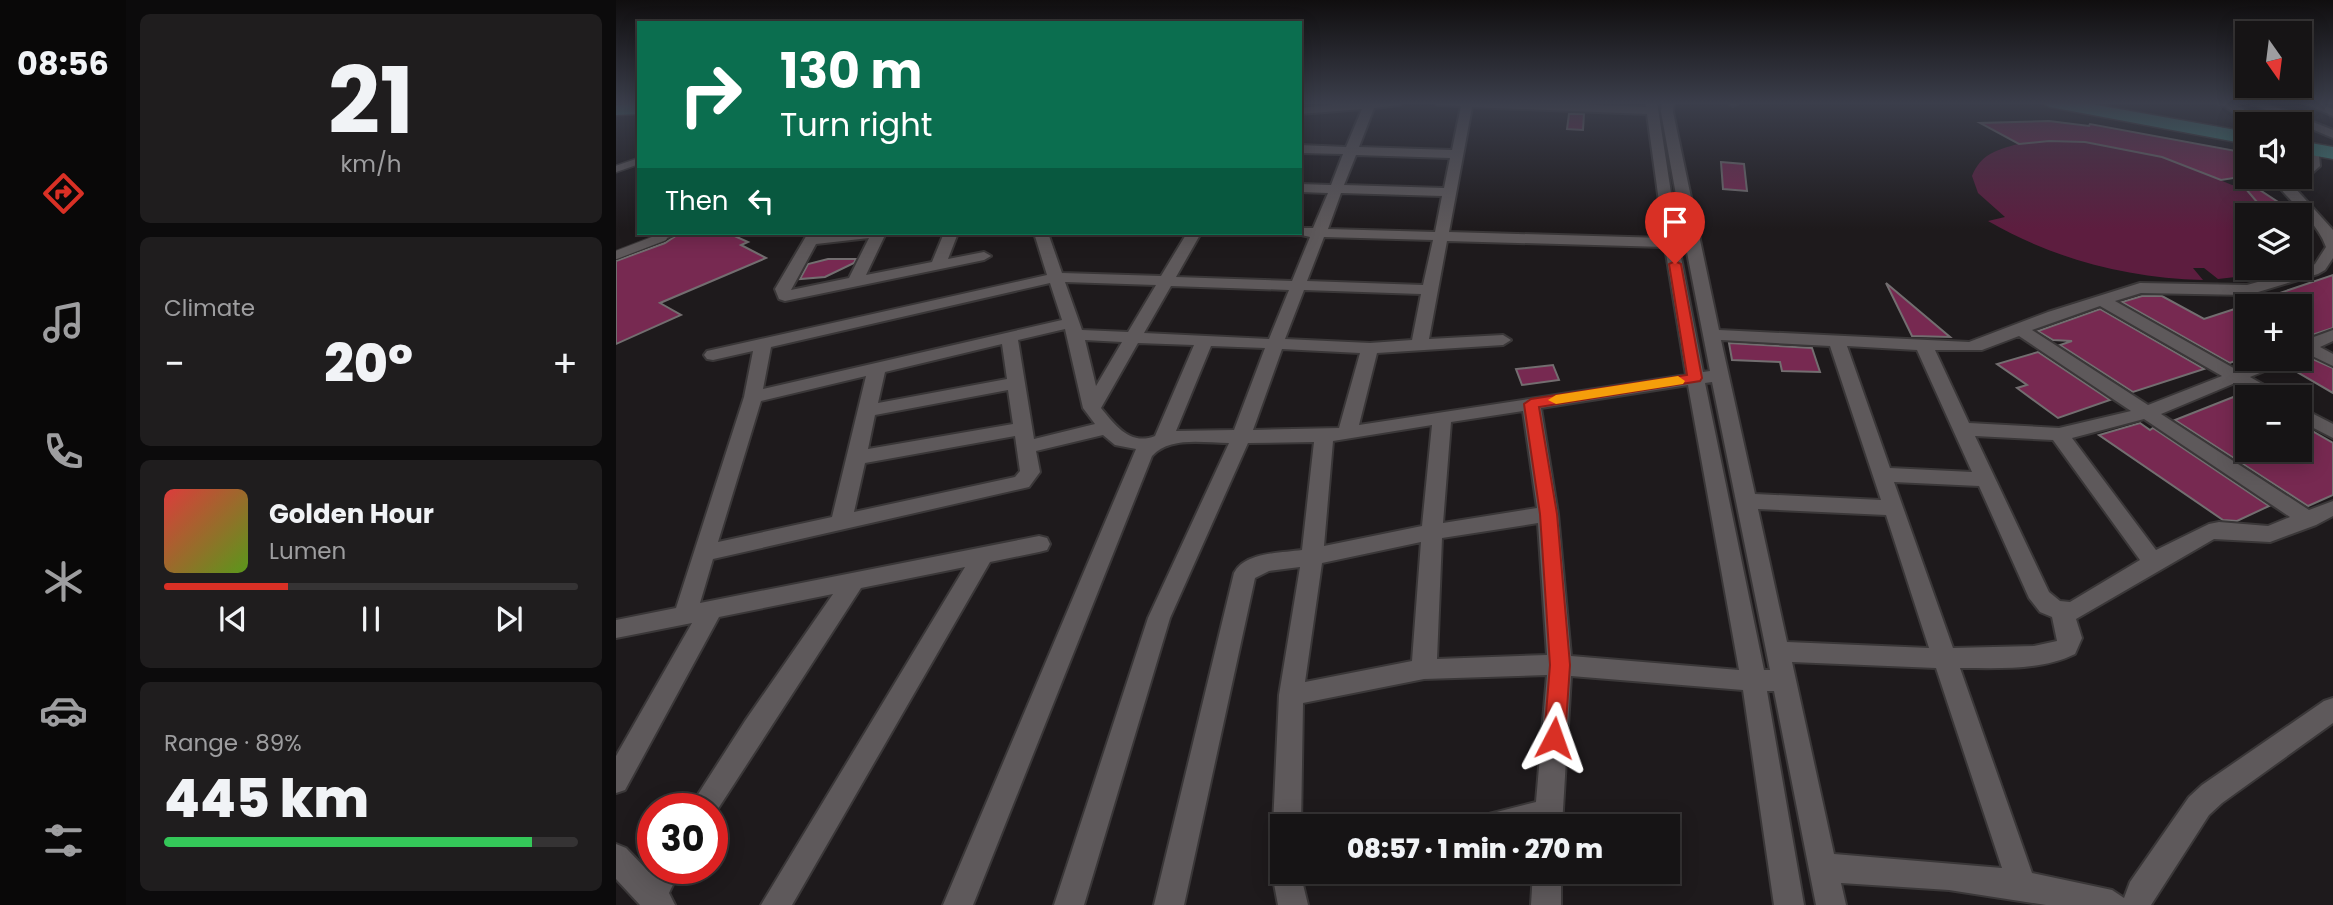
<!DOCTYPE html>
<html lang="en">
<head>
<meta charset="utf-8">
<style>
  body { margin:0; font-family:Poppins,sans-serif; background:#1f1d1e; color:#f1f3f6; height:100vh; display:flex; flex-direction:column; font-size:26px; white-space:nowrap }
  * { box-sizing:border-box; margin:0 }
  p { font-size:23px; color:#9e9ea0 }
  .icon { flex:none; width:38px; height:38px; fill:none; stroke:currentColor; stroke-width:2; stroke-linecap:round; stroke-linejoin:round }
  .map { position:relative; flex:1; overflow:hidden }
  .sheet { display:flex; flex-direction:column; gap:14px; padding:14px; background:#0c0b0c; width:490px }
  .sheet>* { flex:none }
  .guide { position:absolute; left:21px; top:21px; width:665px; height:214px; border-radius:0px; box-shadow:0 4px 18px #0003,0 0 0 2px #353334; background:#0b6e4f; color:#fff; overflow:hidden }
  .needle { width:46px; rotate:166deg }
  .controls { position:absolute; left:1619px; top:21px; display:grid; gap:14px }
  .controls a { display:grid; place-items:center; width:77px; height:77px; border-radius:0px; background:#161415; box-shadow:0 4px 18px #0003,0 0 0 2px #353334; font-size:35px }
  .speed { position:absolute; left:21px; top:793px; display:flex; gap:14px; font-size:35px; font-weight:700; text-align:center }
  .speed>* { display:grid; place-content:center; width:91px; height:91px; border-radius:50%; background:#161415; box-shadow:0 4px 18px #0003,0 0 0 2px #353334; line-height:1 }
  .speed .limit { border:10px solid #d22; background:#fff; color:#111 }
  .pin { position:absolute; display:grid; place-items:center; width:60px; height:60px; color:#fff; margin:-72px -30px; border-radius:50% 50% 50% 0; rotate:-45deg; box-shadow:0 0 7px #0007 }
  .pin .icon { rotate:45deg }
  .me { position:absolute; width:77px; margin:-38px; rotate:4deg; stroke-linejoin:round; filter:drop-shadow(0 0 5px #0008) }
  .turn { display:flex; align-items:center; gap:24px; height:147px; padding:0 28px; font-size:32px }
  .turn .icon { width:91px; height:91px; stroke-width:2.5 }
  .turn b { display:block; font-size:49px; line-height:60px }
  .then { display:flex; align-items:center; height:66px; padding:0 28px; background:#0003; gap:14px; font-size:26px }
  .big { font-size:52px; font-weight:800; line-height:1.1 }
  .sheet .card { flex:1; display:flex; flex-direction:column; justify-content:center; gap:10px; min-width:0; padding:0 24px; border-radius:10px; background:#1f1d1e }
  .sheet .dial { align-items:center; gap:0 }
  .dial b { font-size:91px; line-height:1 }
  .song { display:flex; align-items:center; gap:21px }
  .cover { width:84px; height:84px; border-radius:10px; background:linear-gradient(135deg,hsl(0 70% 55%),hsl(90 70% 35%)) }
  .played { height:7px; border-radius:4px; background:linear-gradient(90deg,#d93025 30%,#353334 30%) }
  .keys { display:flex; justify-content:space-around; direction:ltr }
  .heat { display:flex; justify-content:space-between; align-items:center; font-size:38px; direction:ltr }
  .charge { height:10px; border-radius:5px; background:linear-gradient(90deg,#34c759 89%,#353334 0) }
  .trip { position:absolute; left:654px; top:814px; width:410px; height:70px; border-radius:0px; background:#161415; box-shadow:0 4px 18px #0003,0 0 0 2px #353334; font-weight:800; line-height:70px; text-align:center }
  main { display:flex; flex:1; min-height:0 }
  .menu { display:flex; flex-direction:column; width:126px; justify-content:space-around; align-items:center; background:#090808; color:#9e9ea0 }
  .menu .icon { width:49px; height:49px }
  .menu .current { color:#d93025 }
  .menu b { font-size:32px; color:#f1f3f6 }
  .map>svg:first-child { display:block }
  .green { fill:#5d1d3f }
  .building { fill:#772951; stroke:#736e70; stroke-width:2 }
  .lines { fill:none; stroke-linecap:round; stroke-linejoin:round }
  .lane-far1-casing { stroke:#3a3738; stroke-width:9 }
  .lane-casing { stroke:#3a3738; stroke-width:10 }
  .street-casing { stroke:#3a3738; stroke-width:4 }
  .primary-casing { stroke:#3a3738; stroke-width:3 }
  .lane-far1 { stroke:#5e595b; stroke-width:6 }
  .lane { stroke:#5e595b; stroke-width:8 }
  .street { fill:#5e595b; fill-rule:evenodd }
  .primary { fill:#3f827a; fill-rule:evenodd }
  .route { fill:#d93025; stroke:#8d1f18; stroke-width:2 }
  .slow { fill:#f59e0b }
</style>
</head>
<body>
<main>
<nav class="menu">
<b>08:56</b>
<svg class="icon current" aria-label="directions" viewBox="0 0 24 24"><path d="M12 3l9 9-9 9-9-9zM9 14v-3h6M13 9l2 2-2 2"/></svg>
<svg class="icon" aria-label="music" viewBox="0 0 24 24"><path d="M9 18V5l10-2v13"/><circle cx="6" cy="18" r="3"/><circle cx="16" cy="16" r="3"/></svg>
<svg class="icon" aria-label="phone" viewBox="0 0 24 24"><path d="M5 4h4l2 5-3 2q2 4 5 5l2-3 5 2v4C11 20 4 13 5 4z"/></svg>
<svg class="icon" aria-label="climate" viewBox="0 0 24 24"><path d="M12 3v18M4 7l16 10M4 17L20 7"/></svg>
<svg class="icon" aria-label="car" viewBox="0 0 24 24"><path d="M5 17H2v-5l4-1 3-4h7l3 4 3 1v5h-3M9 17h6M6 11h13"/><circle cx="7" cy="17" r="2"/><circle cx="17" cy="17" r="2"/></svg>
<svg class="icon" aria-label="filters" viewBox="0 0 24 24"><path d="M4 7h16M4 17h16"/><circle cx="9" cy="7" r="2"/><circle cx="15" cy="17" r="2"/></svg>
</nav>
<section class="sheet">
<div class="card dial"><b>21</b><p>km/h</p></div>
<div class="card"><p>Climate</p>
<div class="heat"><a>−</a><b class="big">20°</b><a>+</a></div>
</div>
<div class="card">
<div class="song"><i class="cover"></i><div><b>Golden Hour</b><p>Lumen</p></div></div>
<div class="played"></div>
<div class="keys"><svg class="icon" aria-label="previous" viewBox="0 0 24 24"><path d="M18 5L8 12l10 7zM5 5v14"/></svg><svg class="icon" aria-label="pause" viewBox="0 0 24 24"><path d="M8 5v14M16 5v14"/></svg><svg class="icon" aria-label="next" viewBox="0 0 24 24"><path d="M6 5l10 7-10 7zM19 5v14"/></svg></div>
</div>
<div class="card"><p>Range · 89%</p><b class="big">445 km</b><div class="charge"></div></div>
</section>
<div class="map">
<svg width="1717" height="905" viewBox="0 0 1717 905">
  <rect width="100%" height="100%" fill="#1e1a1c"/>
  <!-- green -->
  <path class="green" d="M1411,121L1473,126L1474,124L1623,151V148L1631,149V158L1513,142L1616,185L1634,184L1666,205L1676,215H1631V268H1661L1646,274L1602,279L1588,268H1577L1587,280C1510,278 1438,259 1372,221L1389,217L1362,193L1356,176C1365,154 1380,150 1402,144L1367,124Z"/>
  <!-- building -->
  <g class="building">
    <path d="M953,114H968L967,130L951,129Z"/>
    <path d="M1433,121L1473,126L1474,124L1631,153V176L1605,180L1546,157L1469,142L1433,141L1403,144L1364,123Z"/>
    <path d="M1105,162L1128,164L1131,191L1107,189Z"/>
    <path d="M1627,179L1682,215H1652L1624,182Z"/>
    <path d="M64,233H112L132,242L125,245L150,258L44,303L65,315L0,344V261L49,243Z"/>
    <path d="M212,259H240L238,263L209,277L184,279L192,264Z"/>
    <path d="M1717,275V328L1684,339V306H1635L1634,303Z"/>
    <path d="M1270,283L1334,337L1296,336Z"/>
    <path d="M1526,296H1546L1588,319L1631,305V356L1614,363L1506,302Z"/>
    <path d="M1484,309L1588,369L1517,392L1444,345L1456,341L1437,340L1422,331Z"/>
    <path d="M1113,343L1196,348L1204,372L1166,371L1164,362L1116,360Z"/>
    <path d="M1422,352L1494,400L1442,418L1401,388L1411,385L1381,364Z"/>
    <path d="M1684,356H1690L1717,368V393L1669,365L1673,359H1684Z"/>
    <path d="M937,365L943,380L906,385L900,369Z"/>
    <path d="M1630,392L1631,450H1684V424L1717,443V495L1692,506L1559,420Z"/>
    <path d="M1524,423L1534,430L1537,428L1653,506L1621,521L1607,520L1483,435Z"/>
  </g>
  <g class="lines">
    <defs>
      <g id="lane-far1">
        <path d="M0,169L23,161"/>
        <path d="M42,238L56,233"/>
      </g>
      <path id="lane" d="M0,255L47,237"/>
      <g id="street">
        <path d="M742,102H788L783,105L758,108L743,147L836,150L845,106L822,105L817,102H909L1030,107L1029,102H1041L1062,238L1068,239L1045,112L1046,102H1058L1057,112L1103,330L1353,342L1432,312L1524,283L1631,285L1692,268L1699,264L1710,247C1701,222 1680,208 1664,188L1677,177H1684V171L1692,165V151L1684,147V138L1702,146L1704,166L1679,188L1717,230V258L1709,270L1702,274L1632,295L1525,293L1499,301L1621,370L1648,359H1670L1668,363L1634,377L1662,393L1665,397H1643L1619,383L1545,414L1693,510L1717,501V516L1700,525L1654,542L1598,539L1460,619L1466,638L1459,654C1425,671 1382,668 1344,668L1416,873L1496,890L1508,898L1514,882L1573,797L1586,785L1708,701L1717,698V723L1606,803L1593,815L1535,905H1430L1333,890L1225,883L1230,905H1200L1158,691H1151L1188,905H1158L1127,690L955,676L946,826H857L861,817L920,802L931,675L808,679L687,703L685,826H667V838L661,835L657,826L663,695L684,567L653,571L639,578L568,905H538L618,573C629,552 665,553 686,550L698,442L632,443L554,618L468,905H438L532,618L613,443C588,443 554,436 536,456L357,905H327L520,449L499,445L487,435L420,451L424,472L413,487L97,559L84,603L423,536L431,538L434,544L431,550L423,552L374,562L176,905H145L349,567L245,588L96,818V808H76L79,799L129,721L217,594L103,617L9,790L0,793V756L76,623L0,638V620L60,608L128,397L137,351L97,360L91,359L88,355L91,351L431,275L418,233H432L446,273L545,276L571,233H585L560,277L676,281L694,237L677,233H684V228H697L712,193L684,192V184L715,185L727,154L684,153V145L730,147L746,109L684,114V108ZM856,107L1031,114L1048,238L833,232ZM740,155L834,158L828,188L728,185ZM725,193L826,196L819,232L712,229ZM708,237L817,240L807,285L691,281ZM831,241L1049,247L1070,375L743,425L761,353L887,345L895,340L887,335L813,339ZM1063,247H1070L1094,371L1087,372ZM449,282L540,285L512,332L466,330ZM434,283L446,320L147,389L155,347ZM555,286L673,290L653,339L528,333ZM688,290L805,294L796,340L754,343L669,339ZM1484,306L1606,376L1532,405L1416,330ZM449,329L467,408L479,424L418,439L402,340ZM1403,336L1515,411L1443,428L1353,423L1319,350H1366ZM469,340L506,342L480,386ZM1105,340L1214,346L1265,500L1139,494ZM522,343L578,345L539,436C514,446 499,425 485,408ZM386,344L391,379L262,403L269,372ZM595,346L649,348L618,430L560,431ZM1231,346L1301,350L1356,472L1274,468ZM666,349L744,353L723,428L637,430ZM250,376L216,517L102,542L145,401ZM1096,382L1154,670H1148L1089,383ZM1072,385L1123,670L955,656L942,514L925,408ZM392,390L397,424L252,449L259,415ZM907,411L921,508L827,523L835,422ZM1528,419L1674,517L1652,526L1603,522L1593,524L1540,550L1456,438ZM816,425L806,526L708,546L717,441ZM399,436L404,471L399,477L238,512L249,463ZM1359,436L1437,440L1524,560L1454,602L1444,601L1433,592ZM1278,482L1363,486L1413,598L1424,612L1436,617L1441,641L1418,646L1337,648ZM1142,509L1270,515L1313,648L1171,642ZM922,523L931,655L821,659L826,538ZM805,542L796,661L689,682L706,563ZM1176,662L1320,668L1386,868L1218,854Z"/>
        <path d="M1111,102H1123V103L1117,106Z"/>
        <path d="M1600,102H1614L1655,124H1640Z"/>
        <path d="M1631,102H1647L1717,130V138Z"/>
        <path d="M1685,102H1701L1717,109V116Z"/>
        <path d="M192,233H270L250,275L316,262L328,233H342L332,259L368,252L375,256L368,260L169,301L163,299L159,289ZM253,238L233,278L175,290L200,244Z"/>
        <path d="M1717,330V341L1704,347L1717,354V366L1690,353L1684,354V342Z"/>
        <path d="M1684,407L1717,424V438L1684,421Z"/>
        <path d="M0,844L10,848L33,872L37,865V868H65L53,893L59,905H24L0,879Z"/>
        <path d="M667,860V872H684L692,905H662L656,873L660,863Z"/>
        <path d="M917,872H945V905H915Z"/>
      </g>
      <g id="primary">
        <path d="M1425,102H1464L1631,132V144L1434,107Z"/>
        <path d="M23,104V114L0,115V105Z"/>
        <path d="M1684,141L1717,147V159L1684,153Z"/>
      </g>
    </defs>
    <!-- lane-far1 casing -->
    <use href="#lane-far1" class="lane-far1-casing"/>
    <!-- lane casing -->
    <use href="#lane" class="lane-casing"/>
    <!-- street casing -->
    <use href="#street" class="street-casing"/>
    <!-- primary casing -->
    <use href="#primary" class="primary-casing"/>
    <!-- lane-far1 -->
    <use href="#lane-far1" class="lane-far1"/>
    <!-- lane -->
    <use href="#lane" class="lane"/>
    <!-- street -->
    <use href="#street" class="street"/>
    <!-- primary -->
    <use href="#primary" class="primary"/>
  </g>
  <!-- sky -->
  <linearGradient id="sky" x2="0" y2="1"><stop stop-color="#100e0f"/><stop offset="0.45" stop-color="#3b3e4b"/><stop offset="1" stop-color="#3b3e4b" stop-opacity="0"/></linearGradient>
  <rect width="1717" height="229" fill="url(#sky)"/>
  <!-- route -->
  <path class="route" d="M1059,261L1065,264L1086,378L1084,381L923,407L941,514L954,665L949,738L946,745L938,748L931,745L928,738L934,665L924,514L908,404L915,399L1071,375L1053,264Z"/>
  <!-- slow -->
  <path class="slow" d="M1062,376L1069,381L1067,384L940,404L932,400L940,395Z"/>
</svg>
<div class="controls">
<a><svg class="needle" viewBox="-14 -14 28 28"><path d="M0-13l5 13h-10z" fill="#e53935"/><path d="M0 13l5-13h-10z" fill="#9e9ea0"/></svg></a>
<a><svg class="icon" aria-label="sound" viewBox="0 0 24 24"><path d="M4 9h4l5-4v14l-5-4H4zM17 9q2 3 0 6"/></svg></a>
<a><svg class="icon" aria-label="layers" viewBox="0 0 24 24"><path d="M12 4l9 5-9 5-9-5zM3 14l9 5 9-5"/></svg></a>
<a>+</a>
<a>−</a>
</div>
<div class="speed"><div class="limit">30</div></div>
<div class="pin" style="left:1059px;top:264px;background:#d93025"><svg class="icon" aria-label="arrive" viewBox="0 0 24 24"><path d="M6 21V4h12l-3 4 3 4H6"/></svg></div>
<svg class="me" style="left:938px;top:738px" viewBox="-20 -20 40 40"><path d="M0-17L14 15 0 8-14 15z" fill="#d93025" stroke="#fff" stroke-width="4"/></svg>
<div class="trip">08:57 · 1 min · 270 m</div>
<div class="guide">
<div class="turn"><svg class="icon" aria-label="right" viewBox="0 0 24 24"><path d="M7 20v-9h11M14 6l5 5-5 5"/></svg><div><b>130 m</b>Turn right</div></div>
<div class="then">Then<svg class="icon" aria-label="left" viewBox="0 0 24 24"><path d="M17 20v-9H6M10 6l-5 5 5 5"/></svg></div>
</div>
</div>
</main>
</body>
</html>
